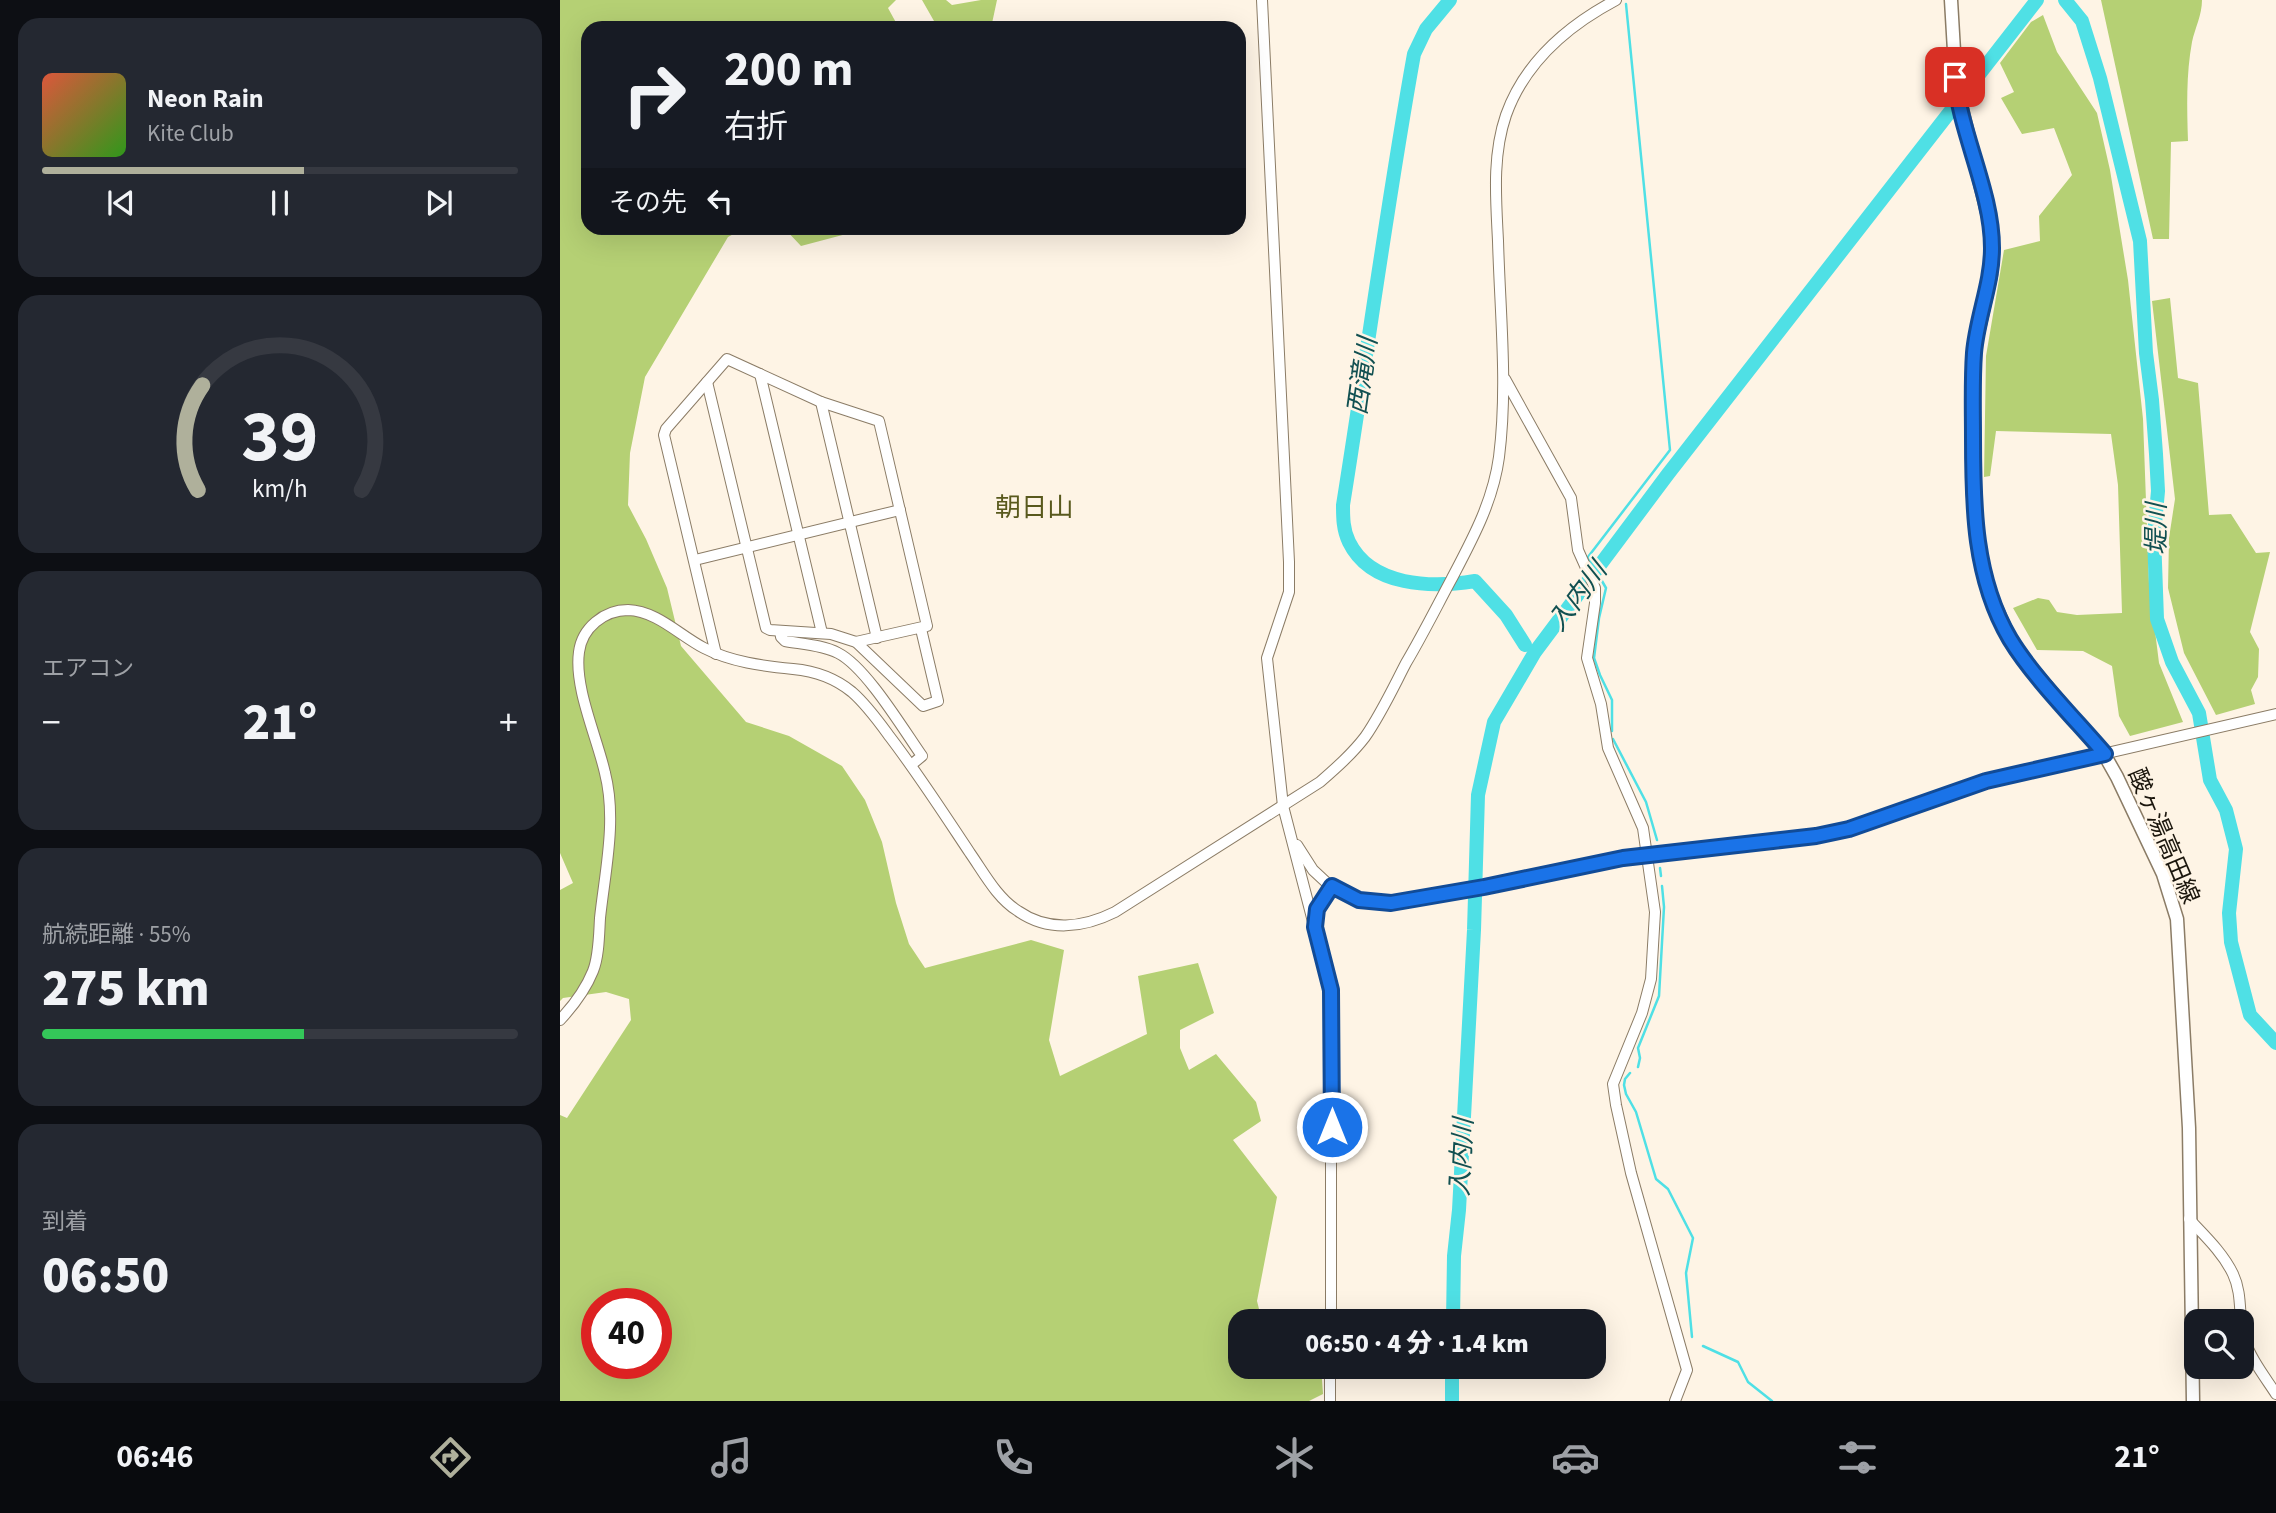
<!DOCTYPE html>
<html lang="ja">
<head>
<meta charset="utf-8">
<style>
  body { margin:0; font-family:"Source Sans 3","Noto Sans JP",sans-serif; background:#242831; color:#f1f3f6; height:100vh; display:flex; flex-direction:column; font-size:26px; white-space:nowrap }
  * { box-sizing:border-box; margin:0 }
  p { font-size:23px; color:#9ea1a6 }
  .icon { flex:none; width:38px; height:38px; fill:none; stroke:currentColor; stroke-width:2; stroke-linecap:round; stroke-linejoin:round }
  .map { position:relative; flex:1; overflow:hidden }
  .drawer { display:flex; flex-direction:column; gap:18px; padding:18px; background:#0d0f14; width:560px }
  .drawer>* { flex:none }
  .hud { position:absolute; left:21px; top:21px; width:665px; height:214px; border-radius:21px; box-shadow:0 7px 28px #0002; background:#171b24; color:#f1f3f6; overflow:hidden }
  .tools { position:absolute; left:1624px; top:1309px; display:grid; gap:14px }
  .tools a { display:grid; place-items:center; width:70px; height:70px; border-radius:14px; background:#171b24; box-shadow:0 7px 28px #0002; font-size:35px }
  .speed { position:absolute; left:21px; top:1288px; display:flex; gap:14px; font-size:35px; font-weight:700; text-align:center }
  .speed>* { display:grid; place-content:center; width:91px; height:91px; border-radius:50%; background:#171b24; box-shadow:0 7px 28px #0002; line-height:1 }
  .speed .limit { border:10px solid #d22; background:#fff; color:#111 }
  .pin { position:absolute; display:grid; place-items:center; width:60px; height:60px; color:#fff; margin:-30px; border-radius:14px; box-shadow:0 4px 10px #0006 }
  .me { position:absolute; width:77px; margin:-38px; rotate:0deg; stroke-linejoin:round; filter:drop-shadow(0 0 5px #0008) }
  .turn { display:flex; align-items:center; gap:24px; height:147px; padding:0 28px; font-size:32px }
  .turn .icon { width:91px; height:91px; stroke-width:2.5 }
  .turn b { display:block; font-size:49px; line-height:60px }
  .then { display:flex; align-items:center; height:66px; padding:0 28px; background:#0003; gap:14px; font-size:26px }
  .big { font-size:52px; font-weight:800; line-height:1.1 }
  .drawer .widget { flex:1; display:flex; flex-direction:column; justify-content:center; gap:10px; min-width:0; padding:0 24px; border-radius:21px; background:#242831 }
  .drawer .dial { align-items:center; gap:0 }
  .dial svg { height:182px; overflow:visible; fill:none; stroke:#363941; stroke-width:7; stroke-linecap:round; text-anchor:middle }
  .dial text { fill:#f1f3f6; stroke:none }
  .song { display:flex; align-items:center; gap:21px }
  .cover { width:84px; height:84px; border-radius:10px; background:linear-gradient(135deg,hsl(10 70% 55%),hsl(110 70% 35%)) }
  .played { height:7px; border-radius:4px; background:linear-gradient(90deg,#afb09b 55%,#363941 55%) }
  .keys { display:flex; justify-content:space-around; direction:ltr }
  .heat { display:flex; justify-content:space-between; align-items:center; font-size:38px; direction:ltr }
  .charge { height:10px; border-radius:5px; background:linear-gradient(90deg,#34c759 55%,#363941 0) }
  .trip { position:absolute; left:668px; top:1309px; width:378px; height:70px; border-radius:21px; background:#171b24; box-shadow:0 7px 28px #0002; font-weight:800; line-height:70px; text-align:center }
  .menu { display:flex; height:112px; justify-content:space-around; align-items:center; background:#090b0e; color:#9ea1a6 }
  .menu .icon { width:49px; height:49px }
  .menu .selected { color:#afb09b }
  .menu b { font-size:32px; color:#f1f3f6 }
  main { display:flex; flex:1; min-height:0 }
  .map>svg:first-child { display:block }
  .forest { fill:#b5d074; fill-rule:evenodd }
  .lines { fill:none; stroke-linecap:round; stroke-linejoin:round }
  .stream { stroke:#4fe0e5; stroke-width:2.5 }
  .river { stroke:#4fe0e5; stroke-width:14 }
  .minor-casing { stroke:#8b7c66; stroke-width:12 }
  .major-casing { stroke:#8b7c66; stroke-width:15 }
  .minor { stroke:#fff; stroke-width:10 }
  .major { stroke:#fff; stroke-width:12 }
  .route-casing { stroke:#114b97; stroke-width:18 }
  .route { stroke:#1a73e8; stroke-width:12 }
  .labels { text-anchor:middle; stroke-width:5; stroke-linejoin:round; paint-order:stroke }
  .street-label { font-size:24px; fill:#1b160d; stroke:#fef4e5 }
  .water-label { font-size:26px; font-style:italic; fill:#115051; stroke:#fef4e5 }
  .neighbourhood-label { font-size:26px; fill:#59591d; stroke:#fef4e5 }
</style>
</head>
<body>
<main>
<section class="drawer">
<div class="widget">
<div class="song"><i class="cover"></i><div><b>Neon Rain</b><p>Kite Club</p></div></div>
<div class="played"></div>
<div class="keys"><svg class="icon" aria-label="previous" viewBox="0 0 24 24"><path d="M18 5L8 12l10 7zM5 5v14"/></svg><svg class="icon" aria-label="pause" viewBox="0 0 24 24"><path d="M8 5v14M16 5v14"/></svg><svg class="icon" aria-label="next" viewBox="0 0 24 24"><path d="M6 5l10 7-10 7zM19 5v14"/></svg></div>
</div>
<div class="widget dial"><svg viewBox="0 0 100 80">
<path d="M14 69A42 42 0 1 1 86 69"/>
<path d="M14 69A42 42 0 0 1 16 23" stroke="#afb09b"/>
<text x="50" y="56" font-size="32" font-weight="700">39</text>
<text x="50" y="72" font-size="11">km/h</text>
</svg></div>
<div class="widget"><p>エアコン</p>
<div class="heat"><a>−</a><b class="big">21°</b><a>+</a></div>
</div>
<div class="widget"><p>航続距離 · 55%</p><b class="big">275 km</b><div class="charge"></div></div>
<div class="widget"><p>到着</p><b class="big">06:50</b></div>
</section>
<div class="map">
<svg width="1716" height="1401" viewBox="0 0 1716 1401">
  <rect width="100%" height="100%" fill="#fef4e5"/>
  <!-- forest -->
  <g class="forest">
    <path d="M0,0H336L328,8L339,28H28V228H185L168,237L85,377L70,453L68,505L86,539L107,588L121,646L186,722L229,736L282,766L305,800L322,842L336,903L349,944L365,968L471,940L504,950L489,1040L500,1076L587,1034L578,976L638,963L654,1013L620,1030V1048L629,1070L656,1054L696,1102L701,1121L673,1140L717,1197L697,1301L702,1321H681V1367H761L763,1394L749,1401H0V1115L7,1118L71,1020L69,999L46,992L3,998L0,1001V890L13,883L0,853ZM37,1304H96V1363H37Z"/>
    <path d="M362,0H386L392,5L421,0H437L431,28H378Z"/>
    <path d="M1541,0H1642C1642,15 1635,28 1632,42C1626,75 1627,107 1628,141L1611,142L1609,239H1593Z"/>
    <path d="M1483,15L1497,52L1537,113L1550,170L1568,280L1583,419L1589,583L1599,663L1623,722L1570,736L1559,716L1552,666L1523,651L1477,650L1453,608L1478,598L1489,600L1497,612L1517,615L1562,613L1558,485L1551,434L1436,431L1430,476L1424,477L1426,356L1444,250L1480,241L1479,216L1512,175L1494,128L1462,134L1441,98L1454,92L1440,63L1471,22Z"/>
    <path d="M224,228H365L348,233L294,232L241,246Z"/>
    <path d="M1610,298L1618,378L1638,383L1649,515L1671,514L1696,553L1710,552L1690,632L1699,649L1698,677L1691,690L1695,704L1656,715L1624,653L1608,588L1609,538L1615,499L1592,301Z"/>
  </g>
  <g class="lines">
    <!-- stream -->
    <g class="stream">
      <path d="M1052,731V700L1040,675L1034,658L1039,618L1046,588L1028,557L1110,450L1066,4"/>
      <path d="M1053,739L1086,802L1097,840"/>
      <path d="M1100,868L1101,876"/>
      <path d="M1078,1067L1080,1058L1078,1048L1099,996L1104,907L1102,886"/>
      <path d="M1070,1073L1065,1079L1064,1085L1066,1094L1076,1112L1096,1179L1108,1189L1133,1238L1126,1273L1132,1337"/>
      <path d="M1143,1346L1178,1362L1188,1382L1212,1401"/>
    </g>
    <!-- river -->
    <g class="river">
      <path d="M890,0L866,29L854,54C827,204 807,355 783,505C783,517 783,530 789,542C811,587 872,588 915,581L946,615L965,645"/>
      <path d="M1505,0L1522,21L1540,78L1580,241L1586,353L1592,400L1596,454L1598,491L1594,535L1597,619L1612,662L1639,713L1650,780L1666,810L1676,849L1669,913L1671,942L1690,1015L1716,1043"/>
      <path d="M893,1321L894,1256L899,1210L914,930L918,795L934,722L975,652L1108,474L1477,0"/>
      <path d="M892,1401V1367"/>
    </g>
    <defs>
      <g id="minor">
        <path d="M702,0L729,562V592L707,658L723,806L771,991V1321"/>
        <path d="M200,374L262,633"/>
        <path d="M945,379L1011,498L1018,550L1035,588V603L1027,658L1041,704L1048,748L1083,828L1095,912L1091,979L1082,1013L1053,1084L1056,1105L1071,1173L1127,1370L1115,1401"/>
        <path d="M147,382L206,628L210,630L271,634L296,642L363,706L378,701L361,629"/>
        <path d="M261,402L317,638"/>
        <path d="M135,560L340,510"/>
        <path d="M220,631L221,637L225,641C242,644 263,645 278,653C306,667 343,729 362,756L351,765"/>
        <path d="M156,654L104,435L106,429L167,359L261,402L319,421L367,626L296,642"/>
        <path d="M737,845L753,870L768,884L784,893L799,899L816,902L856,900L1063,858L1256,836L1289,829L1426,781L1716,714"/>
        <path d="M756,919L757,909L772,886"/>
        <path d="M0,1020C14,1005 25,991 33,971C39,956 39,935 40,918C45,871 57,820 45,773C37,737 14,688 19,652C22,628 44,610 68,610C97,611 119,635 144,648C171,662 203,666 233,669C255,671 275,678 292,692C307,705 319,722 330,737C359,775 384,814 410,853C424,873 437,898 458,911C488,932 523,928 555,912L760,782C776,768 792,754 805,737C821,714 833,688 846,663C862,636 876,608 891,580C912,540 933,502 939,457C948,386 940,313 938,241C936,199 932,156 946,115C965,62 1007,26 1056,0"/>
        <path d="M1629,1219C1645,1236 1663,1253 1673,1274C1683,1295 1678,1317 1684,1338C1690,1358 1705,1377 1716,1394"/>
        <path d="M770,1401V1367"/>
      </g>
      <path id="major" d="M1391,0L1396,85L1432,232L1431,274L1414,350L1413,491L1415,520L1421,558L1429,592L1450,639L1462,657L1544,754L1557,777L1603,874L1617,919L1629,1128L1633,1401"/>
    </defs>
    <!-- minor casing -->
    <use href="#minor" class="minor-casing"/>
    <!-- major casing -->
    <use href="#major" class="major-casing"/>
    <!-- minor -->
    <use href="#minor" class="minor"/>
    <!-- major -->
    <use href="#major" class="major"/>
  </g>
  <g class="lines">
    <defs>
      <path id="route" d="M772,1127L771,990L755,927L757,909L772,886L799,900L831,903L924,887L1063,858L1256,836L1289,829L1426,781L1545,754C1515,719 1473,677 1450,639C1414,578 1413,507 1413,438C1413,409 1412,381 1414,353C1417,317 1432,284 1432,248C1432,191 1400,134 1395,77"/>
    </defs>
    <!-- route casing -->
    <use href="#route" class="route-casing"/>
    <!-- route -->
    <use href="#route" class="route"/>
  </g>
  <g class="labels">
    <!-- street labels -->
    <g class="street-label">
      <text transform="translate(1604 836) rotate(67)" y="8">酸ヶ湯高田線</text>
    </g>
    <!-- water labels -->
    <g class="water-label">
      <text transform="translate(802 376) rotate(-82)" y="9">西滝川</text>
      <text transform="translate(1596 529) rotate(-90)" y="9">堤川</text>
      <text transform="translate(1017 596) rotate(-53)" y="9">入内川</text>
      <text transform="translate(901 1157) rotate(-87)" y="9">入内川</text>
    </g>
    <!-- neighbourhood labels -->
    <g class="neighbourhood-label">
      <text x="474" y="516">朝日山</text>
    </g>
  </g>
</svg>
<div class="tools">
<a><svg class="icon" aria-label="search" viewBox="0 0 24 24"><circle cx="10" cy="10" r="6"/><path d="M15 15l6 6"/></svg></a>
</div>
<div class="speed"><div class="limit">40</div></div>
<div class="pin" style="left:1395px;top:77px;background:#d93025"><svg class="icon" aria-label="arrive" viewBox="0 0 24 24"><path d="M6 21V4h12l-3 4 3 4H6"/></svg></div>
<svg class="me" style="left:772px;top:1127px" viewBox="-20 -20 40 40"><circle r="17" fill="#1a73e8" stroke="#fff" stroke-width="3"/><path d="M0-11L8 9 0 5-8 9z" fill="#fff"/></svg>
<div class="trip">06:50 · 4 分 · 1.4 km</div>
<div class="hud">
<div class="turn"><svg class="icon" aria-label="right" viewBox="0 0 24 24"><path d="M7 20v-9h11M14 6l5 5-5 5"/></svg><div><b>200 m</b>右折</div></div>
<div class="then">その先<svg class="icon" aria-label="left" viewBox="0 0 24 24"><path d="M17 20v-9H6M10 6l-5 5 5 5"/></svg></div>
</div>
</div>
</main>
<nav class="menu">
<b>06:46</b>
<svg class="icon selected" aria-label="directions" viewBox="0 0 24 24"><path d="M12 3l9 9-9 9-9-9zM9 14v-3h6M13 9l2 2-2 2"/></svg>
<svg class="icon" aria-label="music" viewBox="0 0 24 24"><path d="M9 18V5l10-2v13"/><circle cx="6" cy="18" r="3"/><circle cx="16" cy="16" r="3"/></svg>
<svg class="icon" aria-label="phone" viewBox="0 0 24 24"><path d="M5 4h4l2 5-3 2q2 4 5 5l2-3 5 2v4C11 20 4 13 5 4z"/></svg>
<svg class="icon" aria-label="climate" viewBox="0 0 24 24"><path d="M12 3v18M4 7l16 10M4 17L20 7"/></svg>
<svg class="icon" aria-label="car" viewBox="0 0 24 24"><path d="M5 17H2v-5l4-1 3-4h7l3 4 3 1v5h-3M9 17h6M6 11h13"/><circle cx="7" cy="17" r="2"/><circle cx="17" cy="17" r="2"/></svg>
<svg class="icon" aria-label="filters" viewBox="0 0 24 24"><path d="M4 7h16M4 17h16"/><circle cx="9" cy="7" r="2"/><circle cx="15" cy="17" r="2"/></svg>
<b>21°</b>
</nav>
</body>
</html>
